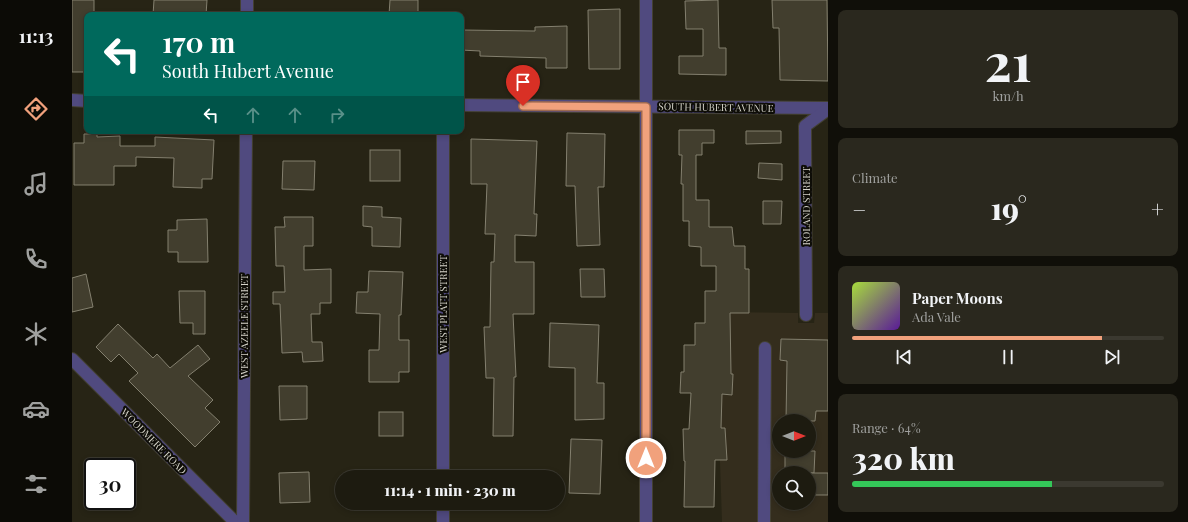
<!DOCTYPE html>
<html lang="en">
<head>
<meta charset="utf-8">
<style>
  body { margin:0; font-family:"Playfair Display",serif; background:#2a281e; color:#f1f3f6; height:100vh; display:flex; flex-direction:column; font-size:15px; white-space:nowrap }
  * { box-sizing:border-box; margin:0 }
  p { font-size:13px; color:#a0a19f }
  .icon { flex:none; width:22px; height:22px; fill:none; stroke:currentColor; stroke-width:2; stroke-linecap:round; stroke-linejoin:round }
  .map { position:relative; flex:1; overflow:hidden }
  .panel { display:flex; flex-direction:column; gap:10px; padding:10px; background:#100f09; width:360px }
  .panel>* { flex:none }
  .guide { position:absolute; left:12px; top:12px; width:380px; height:122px; border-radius:8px; box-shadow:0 2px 6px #0003,0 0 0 1px #3b3930; background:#00695c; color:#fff; overflow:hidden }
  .needle { width:26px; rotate:90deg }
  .buttons { position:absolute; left:700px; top:414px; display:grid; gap:8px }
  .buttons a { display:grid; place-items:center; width:44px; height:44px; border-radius:50%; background:#1d1b10; box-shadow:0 2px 6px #0003,0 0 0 1px #3b3930; font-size:20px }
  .speed { position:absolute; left:12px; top:458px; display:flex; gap:8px; font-size:20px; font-weight:700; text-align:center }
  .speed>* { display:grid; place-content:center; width:52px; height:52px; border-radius:50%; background:#1d1b10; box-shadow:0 2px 6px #0003,0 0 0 1px #3b3930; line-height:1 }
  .speed .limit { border:2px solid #111; border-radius:6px; background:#fff; color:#111 }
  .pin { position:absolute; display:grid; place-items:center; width:34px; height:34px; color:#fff; margin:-41px -17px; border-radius:50% 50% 50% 0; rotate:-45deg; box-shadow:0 0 4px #0007 }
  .pin .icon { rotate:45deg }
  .me { position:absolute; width:44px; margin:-22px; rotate:0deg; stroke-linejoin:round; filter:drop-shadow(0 0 3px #0008) }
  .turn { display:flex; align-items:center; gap:14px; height:84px; padding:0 12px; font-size:18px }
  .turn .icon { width:52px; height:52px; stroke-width:2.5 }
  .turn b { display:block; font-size:28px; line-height:34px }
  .lanes { display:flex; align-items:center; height:38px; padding:0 12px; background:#0003; justify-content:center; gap:20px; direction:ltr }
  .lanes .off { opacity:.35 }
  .big { font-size:30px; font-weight:800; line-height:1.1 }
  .panel .tile { flex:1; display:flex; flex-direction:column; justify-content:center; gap:6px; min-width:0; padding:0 14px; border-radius:8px; background:#2a281e }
  .panel .dial { align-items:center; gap:0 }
  .dial b { font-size:52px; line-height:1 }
  .song { display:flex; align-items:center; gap:12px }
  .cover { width:48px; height:48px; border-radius:6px; background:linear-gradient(135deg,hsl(80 70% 55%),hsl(270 70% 35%)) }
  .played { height:4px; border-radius:2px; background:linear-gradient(90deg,#f1a17c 80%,#3b3930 80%) }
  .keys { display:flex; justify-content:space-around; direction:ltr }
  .heat { display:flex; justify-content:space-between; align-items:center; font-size:22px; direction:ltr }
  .charge { height:6px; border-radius:3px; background:linear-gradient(90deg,#34c759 64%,#3b3930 0) }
  .trip { position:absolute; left:263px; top:470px; width:230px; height:40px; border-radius:20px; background:#1d1b10; box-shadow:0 2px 6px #0003,0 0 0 1px #3b3930; font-weight:800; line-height:40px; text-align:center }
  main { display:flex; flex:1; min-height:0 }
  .dock { display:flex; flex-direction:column; width:72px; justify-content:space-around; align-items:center; background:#0c0b06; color:#a0a19f }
  .dock .icon { width:28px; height:28px }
  .dock .active { color:#f1a17c }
  .dock b { font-size:18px; color:#f1f3f6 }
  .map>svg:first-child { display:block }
  .commercial { fill:#342d1d; fill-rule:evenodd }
  .building { fill:#423e2e; stroke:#84806f }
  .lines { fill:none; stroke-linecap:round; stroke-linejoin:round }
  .minor-casing { stroke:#434032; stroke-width:14 }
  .minor { stroke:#504a7f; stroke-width:12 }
  .route-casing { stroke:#9d6951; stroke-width:10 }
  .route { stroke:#f1a17c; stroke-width:7 }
  .labels { text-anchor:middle; stroke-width:4; stroke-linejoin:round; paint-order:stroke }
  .street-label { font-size:10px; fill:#d6d4ca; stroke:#0e0d07 }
</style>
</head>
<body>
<main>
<nav class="dock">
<b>11:13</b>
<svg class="icon active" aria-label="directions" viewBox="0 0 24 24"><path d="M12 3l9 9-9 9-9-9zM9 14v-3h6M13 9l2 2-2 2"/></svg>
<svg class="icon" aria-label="music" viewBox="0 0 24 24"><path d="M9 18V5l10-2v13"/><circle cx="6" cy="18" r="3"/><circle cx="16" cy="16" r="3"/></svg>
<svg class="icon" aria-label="phone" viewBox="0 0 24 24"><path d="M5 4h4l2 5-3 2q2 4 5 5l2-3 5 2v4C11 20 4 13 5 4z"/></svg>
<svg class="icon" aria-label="climate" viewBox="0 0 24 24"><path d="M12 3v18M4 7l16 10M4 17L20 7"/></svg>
<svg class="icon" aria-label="car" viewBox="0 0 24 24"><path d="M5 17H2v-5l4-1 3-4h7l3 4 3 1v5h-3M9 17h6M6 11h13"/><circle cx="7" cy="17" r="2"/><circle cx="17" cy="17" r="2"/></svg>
<svg class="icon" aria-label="filters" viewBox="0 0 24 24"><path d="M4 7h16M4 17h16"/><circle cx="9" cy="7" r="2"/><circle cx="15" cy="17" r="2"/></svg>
</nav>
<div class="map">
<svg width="756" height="522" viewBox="0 0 756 522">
  <rect width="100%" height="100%" fill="#272415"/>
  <!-- commercial -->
  <path class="commercial" d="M643,312L726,313V323H742L743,313H756V522H650ZM707,421H737V451H707ZM707,473H737V503H707Z"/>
  <!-- building -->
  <g class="building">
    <path d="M0,0H22V15H15V72H0Z"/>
    <path d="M82,0H135L134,15H81Z"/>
    <path d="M318,0H346V15H317Z"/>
    <path d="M646,0L647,48H654V75L607,74V56H631V29H614L613,1Z"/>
    <path d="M700,0H755L756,81L708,80L707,28H701Z"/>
    <path d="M548,9V69H517L516,10Z"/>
    <path d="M495,26V68H474V58L408,56V51L389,50V30L463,31V27Z"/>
    <path d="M607,130H642V143H630V155H624V200H637V227H660L662,246H673V269H677V313H658L659,374H661L660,395L650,394L649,428H653L655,460H643L642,507H612L613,461H612L611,429H617L619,393H608L609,372H612V345H623V323H633V291H644V266H629V247L617,246V221H611V184H609L610,155H607Z"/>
    <path d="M674,131H709V143L674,144Z"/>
    <path d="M495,133L533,134L532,187H526L528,245L505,246L503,186H494Z"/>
    <path d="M12,134H25V137L48,136V146H83V137L142,140L140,179H130V188L101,187L102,158L64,157V166H42V185H2V143H12Z"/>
    <path d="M399,139L465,141L462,214H465L464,236L443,235V262H462V314H441L444,377H442L441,436H421L422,378H414L412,327H418L419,262H422L423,234H413L415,184H399Z"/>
    <rect x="298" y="150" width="30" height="31"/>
    <path d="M211,161H243L242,190L210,189Z"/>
    <path d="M687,163L710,164V180L686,178Z"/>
    <path d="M691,201H710L709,224H691Z"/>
    <path d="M291,206L310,207V217L329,218L328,247L300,246V227L291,226Z"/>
    <path d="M212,217H241V246H232V270L259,269V303H248V314H239L240,342H250L251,361L231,362L230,352L210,353L208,304H201V292H213L212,266H204L203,227H213Z"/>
    <path d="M135,219L136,262H106V252H96V230H105V220Z"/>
    <path d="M508,269H532L533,297H509Z"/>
    <path d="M297,271L331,272L329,315H327V340H337V372H327V382H297V350H307L308,314L284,313L285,292H296Z"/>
    <path d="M14,274L21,307L0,312V278Z"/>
    <path d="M107,291H133V334H121V323H108Z"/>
    <path d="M478,323L527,325L525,383H532V419L503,420V368L477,367Z"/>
    <path d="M46,324L81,358L85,354L98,368L126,345L138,359L116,376L141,400L133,408L148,422L123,447L57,381L66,373L47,354L39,362L24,347Z"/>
    <path d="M709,339L756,340V411H744L743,421H714L715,361L708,360Z"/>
    <path d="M207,386H235V419L208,420Z"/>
    <rect x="307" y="412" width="24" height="24"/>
    <path d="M499,439L530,440L528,494L497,493Z"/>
    <path d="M713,451H743L742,473H713Z"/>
    <path d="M237,472L238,502L208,503L207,473Z"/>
    <rect x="737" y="473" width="19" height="22"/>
  </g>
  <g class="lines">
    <defs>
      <g id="minor">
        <path d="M574,0V522"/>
        <path d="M175,15V0"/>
        <path d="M0,100L15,101"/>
        <path d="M389,105L756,108"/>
        <path d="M371,131V477"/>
        <path d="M734,315L733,126L756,109"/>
        <path d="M0,359L163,522"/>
        <path d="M371,503V522"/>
        <path d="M171,522L174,131"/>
        <path d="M692,522L693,348"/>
      </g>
    </defs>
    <!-- minor casing -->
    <use href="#minor" class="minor-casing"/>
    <!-- minor -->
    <use href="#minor" class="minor"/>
  </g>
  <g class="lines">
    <defs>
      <path id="route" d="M451,106L574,107V458"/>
    </defs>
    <!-- route casing -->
    <use href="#route" class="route-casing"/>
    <!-- route -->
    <use href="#route" class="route"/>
  </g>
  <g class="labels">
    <!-- street labels -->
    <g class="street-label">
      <text transform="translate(644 107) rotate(1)" y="4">SOUTH HUBERT AVENUE</text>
      <text transform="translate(734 206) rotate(-90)" y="4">ROLAND STREET</text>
      <text transform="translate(371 304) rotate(-90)" y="4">WEST PLATT STREET</text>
      <text transform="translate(172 326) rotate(-90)" y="4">WEST AZEELE STREET</text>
      <text transform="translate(82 441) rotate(45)" y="4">WOODMERE ROAD</text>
    </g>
  </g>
</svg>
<div class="buttons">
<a><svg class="needle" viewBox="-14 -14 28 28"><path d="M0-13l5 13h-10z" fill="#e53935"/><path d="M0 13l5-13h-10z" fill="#a0a19f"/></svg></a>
<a><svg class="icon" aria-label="search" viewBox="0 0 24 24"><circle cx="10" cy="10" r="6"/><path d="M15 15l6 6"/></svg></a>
</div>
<div class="speed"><div class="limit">30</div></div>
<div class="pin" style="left:451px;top:106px;background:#d93025"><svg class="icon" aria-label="arrive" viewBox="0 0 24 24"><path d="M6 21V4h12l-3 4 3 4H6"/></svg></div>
<svg class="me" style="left:574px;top:458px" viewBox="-20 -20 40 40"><circle r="17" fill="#f1a17c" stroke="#fff" stroke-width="3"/><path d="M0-11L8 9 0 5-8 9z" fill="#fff"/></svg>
<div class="trip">11:14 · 1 min · 230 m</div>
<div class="guide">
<div class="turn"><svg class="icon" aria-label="left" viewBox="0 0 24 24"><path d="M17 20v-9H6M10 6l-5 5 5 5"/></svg><div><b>170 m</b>South Hubert Avenue</div></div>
<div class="lanes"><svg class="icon" aria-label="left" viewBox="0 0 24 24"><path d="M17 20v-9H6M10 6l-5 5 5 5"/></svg><svg class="icon off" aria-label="ahead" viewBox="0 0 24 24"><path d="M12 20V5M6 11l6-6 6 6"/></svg><svg class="icon off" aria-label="ahead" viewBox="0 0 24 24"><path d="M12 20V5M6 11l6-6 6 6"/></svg><svg class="icon off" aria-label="right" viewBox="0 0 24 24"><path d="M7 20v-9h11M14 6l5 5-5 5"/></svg></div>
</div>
</div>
<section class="panel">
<div class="tile dial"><b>21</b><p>km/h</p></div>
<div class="tile"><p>Climate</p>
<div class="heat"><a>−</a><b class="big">19°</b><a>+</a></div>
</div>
<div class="tile">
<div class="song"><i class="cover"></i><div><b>Paper Moons</b><p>Ada Vale</p></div></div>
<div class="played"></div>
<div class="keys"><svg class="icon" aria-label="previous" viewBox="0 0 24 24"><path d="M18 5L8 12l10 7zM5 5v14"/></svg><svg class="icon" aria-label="pause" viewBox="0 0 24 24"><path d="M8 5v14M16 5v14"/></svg><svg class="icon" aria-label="next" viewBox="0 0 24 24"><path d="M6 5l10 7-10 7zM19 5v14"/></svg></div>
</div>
<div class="tile"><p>Range · 64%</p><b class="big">320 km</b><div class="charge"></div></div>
</section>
</main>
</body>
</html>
